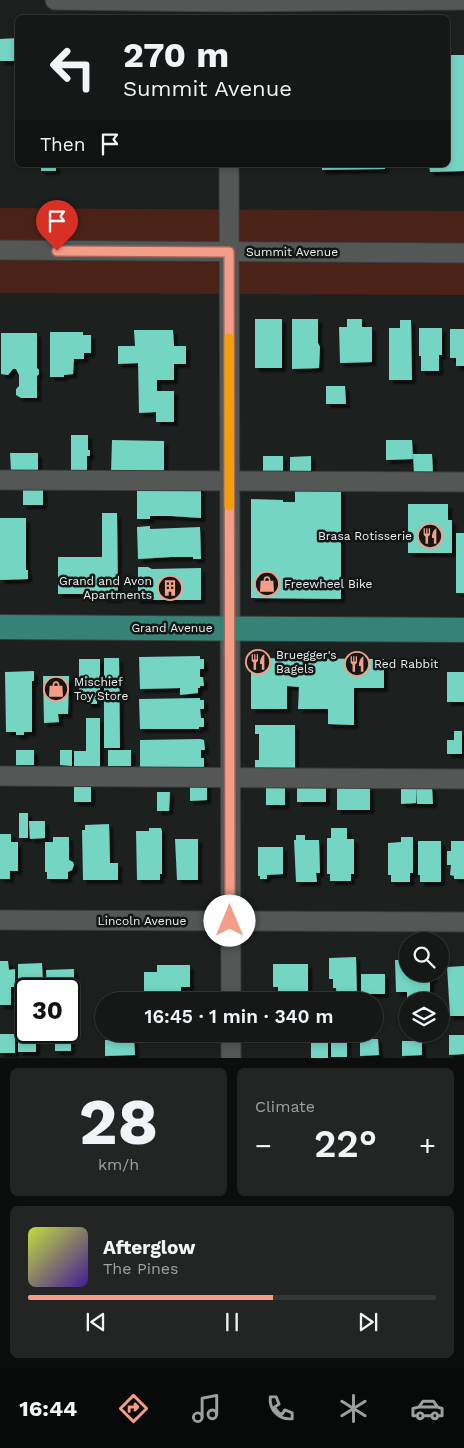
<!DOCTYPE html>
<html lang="en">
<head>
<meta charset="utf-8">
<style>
  body { margin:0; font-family:"Work Sans",sans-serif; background:#222524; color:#f1f3f6; height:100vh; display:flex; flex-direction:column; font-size:19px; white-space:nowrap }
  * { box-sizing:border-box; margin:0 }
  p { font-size:16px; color:#9da0a1 }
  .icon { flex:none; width:28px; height:28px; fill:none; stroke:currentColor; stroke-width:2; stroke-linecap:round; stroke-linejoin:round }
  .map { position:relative; height:1058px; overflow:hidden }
  .details { display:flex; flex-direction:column; gap:10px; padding:10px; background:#0c0d0d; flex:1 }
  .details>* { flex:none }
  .banner { position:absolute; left:15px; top:15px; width:435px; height:152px; border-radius:8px; box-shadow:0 2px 8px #0003,0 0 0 1px #343736; background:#151817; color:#f1f3f6; overflow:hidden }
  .controls { position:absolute; left:399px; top:932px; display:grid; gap:10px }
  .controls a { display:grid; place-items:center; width:50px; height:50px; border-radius:50%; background:#151817; box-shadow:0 2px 8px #0003,0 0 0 1px #343736; font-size:25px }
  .speed { position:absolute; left:15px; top:978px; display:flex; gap:10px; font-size:25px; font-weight:700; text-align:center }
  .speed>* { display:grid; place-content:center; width:65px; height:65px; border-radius:50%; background:#151817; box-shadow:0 2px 8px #0003,0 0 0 1px #343736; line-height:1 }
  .speed .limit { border:2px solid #111; border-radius:8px; background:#fff; color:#111 }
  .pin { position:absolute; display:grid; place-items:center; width:42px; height:42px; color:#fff; margin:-51px -21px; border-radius:50% 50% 50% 0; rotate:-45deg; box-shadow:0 0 5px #0007 }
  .pin .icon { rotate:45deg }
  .me { position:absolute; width:55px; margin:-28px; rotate:0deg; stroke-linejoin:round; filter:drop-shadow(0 0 4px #0008) }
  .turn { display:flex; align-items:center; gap:18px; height:105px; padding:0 25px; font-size:22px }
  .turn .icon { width:65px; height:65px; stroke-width:2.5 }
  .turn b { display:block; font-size:35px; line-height:42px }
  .then { display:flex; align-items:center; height:48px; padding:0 25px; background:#0003; gap:10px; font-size:19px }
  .big { font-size:38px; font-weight:600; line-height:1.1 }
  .details .tile { flex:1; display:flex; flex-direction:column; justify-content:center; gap:8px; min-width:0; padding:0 18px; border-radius:8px; background:#222524 }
  .details .dial { align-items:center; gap:0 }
  .dial b { font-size:65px; line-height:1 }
  .song { display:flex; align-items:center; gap:15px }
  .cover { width:60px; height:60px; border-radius:8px; background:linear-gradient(135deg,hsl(70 70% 55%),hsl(260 70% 35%)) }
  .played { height:5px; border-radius:2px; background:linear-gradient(90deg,#f49e89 60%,#343736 60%) }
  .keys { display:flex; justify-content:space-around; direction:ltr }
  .heat { display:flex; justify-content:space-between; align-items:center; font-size:28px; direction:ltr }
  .details .tiles { flex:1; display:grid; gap:10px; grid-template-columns:1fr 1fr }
  .tile:last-child { grid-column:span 2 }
  .trip { position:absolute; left:95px; top:992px; width:288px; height:50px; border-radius:25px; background:#151817; box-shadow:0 2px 8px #0003,0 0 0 1px #343736; font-weight:600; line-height:50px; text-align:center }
  .tab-bar { display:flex; height:80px; justify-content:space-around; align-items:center; background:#080a09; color:#9da0a1 }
  .tab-bar .icon { width:35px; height:35px }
  .tab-bar .on { color:#f49e89 }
  .tab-bar b { font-size:22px; color:#f1f3f6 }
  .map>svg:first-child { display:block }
  .green { fill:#4b2218 }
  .building { fill:#75d5c3; filter:url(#shadow) }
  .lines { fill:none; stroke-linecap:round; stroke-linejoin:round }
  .minor-casing { stroke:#393c3b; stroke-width:21 }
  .major-casing { stroke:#393c3b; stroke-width:26 }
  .minor { stroke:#535856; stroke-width:19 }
  .major { stroke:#378276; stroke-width:24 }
  .route-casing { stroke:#9f6759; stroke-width:12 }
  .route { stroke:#f49e89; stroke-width:9 }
  .slow { stroke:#f59e0b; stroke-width:9 }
  .labels { text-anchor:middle; stroke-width:5; stroke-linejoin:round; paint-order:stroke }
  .street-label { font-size:12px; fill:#ecefee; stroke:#131716 }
  .poi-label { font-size:12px; fill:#ecefee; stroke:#131716; text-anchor:start }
</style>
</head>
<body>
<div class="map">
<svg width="464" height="1058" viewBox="0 0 464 1058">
  <defs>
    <filter id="shadow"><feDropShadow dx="4" dy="4" stdDeviation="1" flood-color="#0009"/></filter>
  </defs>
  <rect width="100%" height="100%" fill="#1c201f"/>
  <!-- green -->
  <path class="green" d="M0,208L464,211V295L0,293Z"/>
  <!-- building -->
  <g class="building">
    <path d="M18,38V61H0V39Z"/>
    <path d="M448,55H464V171L430,172L429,165H448Z"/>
    <rect x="41" y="165" width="15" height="6"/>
    <path d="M322,165H385V169L322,170Z"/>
    <rect x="255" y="319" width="27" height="49"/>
    <path d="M292,319H318V343L320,347L319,368L292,369Z"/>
    <path d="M347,319H362V327H372V362L340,363L339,327H347Z"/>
    <path d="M400,320H411L412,380H389V328H400Z"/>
    <path d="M419,328H442V355H439V371H421V356H419Z"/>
    <path d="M450,329H464V366H456V358H450Z"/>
    <path d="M134,330H173L174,346H186V364H174V380H157V391H174V422H156V412L139,413L138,363L118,364V346H135Z"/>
    <path d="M50,332H83V335H91V353H84V359H74L73,374L64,375V377H50Z"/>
    <path d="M1,333H37V368L39,370V374L37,376V398H21L16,395V389L19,386V375L16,369H13L8,375L1,374Z"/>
    <path d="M326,386H345L346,404H326Z"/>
    <path d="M71,435H88V450H90V456H87V471H71Z"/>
    <path d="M112,440L164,441V473L111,472Z"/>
    <path d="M386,440H412L413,459L386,460Z"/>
    <path d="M10,453H38V471H11Z"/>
    <path d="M413,454H432L433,474H414Z"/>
    <rect x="263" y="456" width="20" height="18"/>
    <path d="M311,456V474H290V457Z"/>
    <path d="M201,486V518L171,516H150V519H137V488Z"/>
    <rect x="23" y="488" width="20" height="17"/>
    <path d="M295,489L341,490V599L251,598V499L283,500V502H295Z"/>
    <path d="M408,504H448V520H452V553H408Z"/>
    <path d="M102,513H117L118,599H103V594H58V557H102Z"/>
    <path d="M0,518H26V570H28V579L0,580Z"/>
    <path d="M150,526V529L200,527L201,559H193V557H171L138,559L137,527Z"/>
    <rect x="456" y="533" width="8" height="60"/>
    <path d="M138,567H148L152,569L201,568V600H136V595H138Z"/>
    <path d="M200,656V659H204V669H200V677H203L204,686H200V688H198V693L180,695V688L140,689L139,657Z"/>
    <path d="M104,658H119L120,748H104Z"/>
    <path d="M251,658L384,659V688H354V725L328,724V709H298L299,687L287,686V709H251Z"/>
    <path d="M79,659H100V698H97V704H87V699H79Z"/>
    <path d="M34,671V681H32V732H24V735H16V732H6L5,672Z"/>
    <rect x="447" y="672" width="17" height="30"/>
    <path d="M43,676H69L68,714H58L59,722L44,723Z"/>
    <path d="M200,698V700H204V709H200L201,718H204V727H199V729H140L139,699Z"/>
    <path d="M86,718H100V768H74V751H86Z"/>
    <path d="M255,725H295V768H255V760H259V734H255Z"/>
    <path d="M454,731H462V754H447V740H454Z"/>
    <path d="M200,739L204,740L205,750H201V758H204V768L140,770V740Z"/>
    <rect x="16" y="750" width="18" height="15"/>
    <path d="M60,750H72V766L60,765Z"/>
    <rect x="108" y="750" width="23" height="16"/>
    <path d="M190,784H207V800L190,801Z"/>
    <rect x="297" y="784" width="29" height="18"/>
    <rect x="74" y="786" width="17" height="16"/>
    <rect x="337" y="787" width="33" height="23"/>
    <path d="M416,787H432L433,804H417Z"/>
    <rect x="266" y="788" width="19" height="17"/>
    <path d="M401,788H416V803L401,804Z"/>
    <path d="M157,792H170L169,811H157Z"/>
    <rect x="19" y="813" width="9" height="25"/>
    <path d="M29,821H45V838L30,839Z"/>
    <path d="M109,824L110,863H118V880H83L82,830H85V825Z"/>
    <path d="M149,828H161L162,831V874H160V880H137L136,831H149Z"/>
    <path d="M331,828H347V839H354V874H351V881H330V874H327V838H331Z"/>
    <path d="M0,834H11V842H18V871H10V879H0Z"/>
    <path d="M296,835H305V840H319L320,873H316L317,882H296L294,840H296Z"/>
    <path d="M53,837H69V860L73,862L74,865L72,870L68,872V879H47V872H45V842H53Z"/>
    <path d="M401,837H413V873H410V882H391V875H388V843L401,842Z"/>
    <path d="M175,839H198V880H177Z"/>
    <path d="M418,841H441V882H420V875H418Z"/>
    <path d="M451,841H464V879H454V876L450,875L451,865H447V851H451Z"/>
    <path d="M258,847H283V874L267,875V879H260V876H258Z"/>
    <path d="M356,957L357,999H337L336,988H333V979H329V958Z"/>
    <path d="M395,960H408V974H433V979H430V1001H407V992H396Z"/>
    <path d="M0,961H8L9,970L15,969V987H11V1005H0Z"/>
    <path d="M42,963L43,985L40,986V989H26V1014H19L16,981H18V964Z"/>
    <path d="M273,964H308V1001H278V987H273Z"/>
    <path d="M157,965H190V987H181V1001H144V972H157Z"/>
    <path d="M464,966V1016H450L447,967Z"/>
    <path d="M74,969V983H66L67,989H47L46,970Z"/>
    <rect x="361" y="974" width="24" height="20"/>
    <rect x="0" y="1034" width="15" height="19"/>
    <rect x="18" y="1035" width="18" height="17"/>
    <rect x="55" y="1035" width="16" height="16"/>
    <path d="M449,1035H464V1054L449,1055Z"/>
    <rect x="331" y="1038" width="16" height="19"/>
    <path d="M134,1039L135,1055L105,1056V1040Z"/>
    <path d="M360,1039H378L379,1055L360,1056Z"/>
    <path d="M328,1041V1058H311V1042Z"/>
    <path d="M402,1041H422V1055L402,1056Z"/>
  </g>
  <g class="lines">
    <defs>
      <g id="minor">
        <path d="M55,0L229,2L464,0"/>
        <path d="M229,165L231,1001"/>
        <path d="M0,250L464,253"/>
        <path d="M0,480L464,482"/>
        <path d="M0,776L464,779"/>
        <path d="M0,920L464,922"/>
        <path d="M231,1034V1058"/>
      </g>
      <path id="major" d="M0,627L464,630"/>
    </defs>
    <!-- minor casing -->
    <use href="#minor" class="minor-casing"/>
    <!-- major casing -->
    <use href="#major" class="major-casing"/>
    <!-- minor -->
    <use href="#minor" class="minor"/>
    <!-- major -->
    <use href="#major" class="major"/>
  </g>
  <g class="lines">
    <defs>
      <path id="route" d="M57,251L229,252L230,921"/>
    </defs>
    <!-- route casing -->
    <use href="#route" class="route-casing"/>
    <!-- route -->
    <use href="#route" class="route"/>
    <!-- slow -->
    <path class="slow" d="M229,338V506"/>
  </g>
  <!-- icons -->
  <defs>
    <symbol id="restaurant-ring" viewBox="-11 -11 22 22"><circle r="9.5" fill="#131716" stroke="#f49e89" stroke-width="1.5"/><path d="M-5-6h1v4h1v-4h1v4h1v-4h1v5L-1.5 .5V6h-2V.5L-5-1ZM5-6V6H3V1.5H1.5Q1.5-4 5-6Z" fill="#f49e89"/></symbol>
    <symbol id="shop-ring" viewBox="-11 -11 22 22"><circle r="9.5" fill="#131716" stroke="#f49e89" stroke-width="1.5"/><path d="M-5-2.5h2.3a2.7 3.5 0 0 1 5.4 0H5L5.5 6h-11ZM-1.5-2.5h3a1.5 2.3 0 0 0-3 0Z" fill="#f49e89"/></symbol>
    <symbol id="building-ring" viewBox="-11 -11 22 22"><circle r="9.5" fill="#131716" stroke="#f49e89" stroke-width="1.5"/><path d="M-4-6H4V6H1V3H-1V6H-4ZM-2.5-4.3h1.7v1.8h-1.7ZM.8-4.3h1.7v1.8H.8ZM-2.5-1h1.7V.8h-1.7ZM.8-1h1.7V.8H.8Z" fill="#f49e89"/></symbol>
  </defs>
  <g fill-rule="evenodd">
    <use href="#restaurant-ring" x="416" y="522" width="28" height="28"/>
    <use href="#shop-ring" x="253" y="570" width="28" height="28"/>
    <use href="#building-ring" x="156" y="574" width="28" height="28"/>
    <use href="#restaurant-ring" x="244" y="648" width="28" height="28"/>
    <use href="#restaurant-ring" x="343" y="650" width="28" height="28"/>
    <use href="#shop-ring" x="42" y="675" width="28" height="28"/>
  </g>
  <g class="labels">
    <!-- street labels -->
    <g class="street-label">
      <text x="292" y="256">Summit Avenue</text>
      <text x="172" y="632">Grand Avenue</text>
      <text x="142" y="925">Lincoln Avenue</text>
    </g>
    <!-- poi labels -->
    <g class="poi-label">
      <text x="412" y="540" text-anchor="end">Brasa Rotisserie</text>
      <text x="152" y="585" text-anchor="end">Grand and Avon<tspan x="152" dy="14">Apartments</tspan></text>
      <text x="284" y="588">Freewheel Bike</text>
      <text x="276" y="659">Bruegger's<tspan x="276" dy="14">Bagels</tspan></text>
      <text x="374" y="668">Red Rabbit</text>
      <text x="74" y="686">Mischief<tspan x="74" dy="14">Toy Store</tspan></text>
    </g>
  </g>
</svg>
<div class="controls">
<a><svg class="icon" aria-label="search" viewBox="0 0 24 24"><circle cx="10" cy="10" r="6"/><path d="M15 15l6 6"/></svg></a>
<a><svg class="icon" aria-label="layers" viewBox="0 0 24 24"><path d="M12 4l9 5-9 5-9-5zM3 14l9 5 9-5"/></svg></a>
</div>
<div class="speed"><div class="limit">30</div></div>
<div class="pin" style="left:57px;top:251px;background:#d93025"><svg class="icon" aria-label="arrive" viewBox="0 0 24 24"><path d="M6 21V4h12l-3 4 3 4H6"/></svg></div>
<svg class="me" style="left:230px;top:921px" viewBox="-20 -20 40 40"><circle r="19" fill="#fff"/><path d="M0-13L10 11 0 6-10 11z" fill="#f49e89"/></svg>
<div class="trip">16:45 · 1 min · 340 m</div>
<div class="banner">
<div class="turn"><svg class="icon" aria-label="left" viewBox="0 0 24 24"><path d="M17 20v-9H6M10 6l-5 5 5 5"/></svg><div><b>270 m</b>Summit Avenue</div></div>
<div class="then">Then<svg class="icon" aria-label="arrive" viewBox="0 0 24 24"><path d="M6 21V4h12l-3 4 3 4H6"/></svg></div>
</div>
</div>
<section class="details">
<div class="tiles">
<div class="tile dial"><b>28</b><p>km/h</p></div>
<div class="tile"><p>Climate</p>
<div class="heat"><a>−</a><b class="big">22°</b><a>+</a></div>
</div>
<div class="tile">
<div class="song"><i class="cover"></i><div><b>Afterglow</b><p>The Pines</p></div></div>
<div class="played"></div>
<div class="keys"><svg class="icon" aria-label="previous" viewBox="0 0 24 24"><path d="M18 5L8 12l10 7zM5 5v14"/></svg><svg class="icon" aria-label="pause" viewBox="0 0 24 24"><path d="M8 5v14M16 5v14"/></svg><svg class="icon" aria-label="next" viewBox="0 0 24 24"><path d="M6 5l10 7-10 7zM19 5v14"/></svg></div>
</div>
</div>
</section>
<nav class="tab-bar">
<b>16:44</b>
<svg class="icon on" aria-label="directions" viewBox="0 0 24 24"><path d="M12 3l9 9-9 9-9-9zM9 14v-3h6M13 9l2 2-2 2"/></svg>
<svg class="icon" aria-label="music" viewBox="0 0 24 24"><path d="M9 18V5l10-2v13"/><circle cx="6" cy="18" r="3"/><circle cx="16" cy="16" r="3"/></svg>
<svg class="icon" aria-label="phone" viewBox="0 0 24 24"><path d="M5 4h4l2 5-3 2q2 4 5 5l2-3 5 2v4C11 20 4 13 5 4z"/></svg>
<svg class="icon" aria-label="climate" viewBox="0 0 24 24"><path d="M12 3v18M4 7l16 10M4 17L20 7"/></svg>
<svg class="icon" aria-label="car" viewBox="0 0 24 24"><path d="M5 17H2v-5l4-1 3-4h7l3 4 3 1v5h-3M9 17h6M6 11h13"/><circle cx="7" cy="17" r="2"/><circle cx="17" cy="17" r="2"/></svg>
</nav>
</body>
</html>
